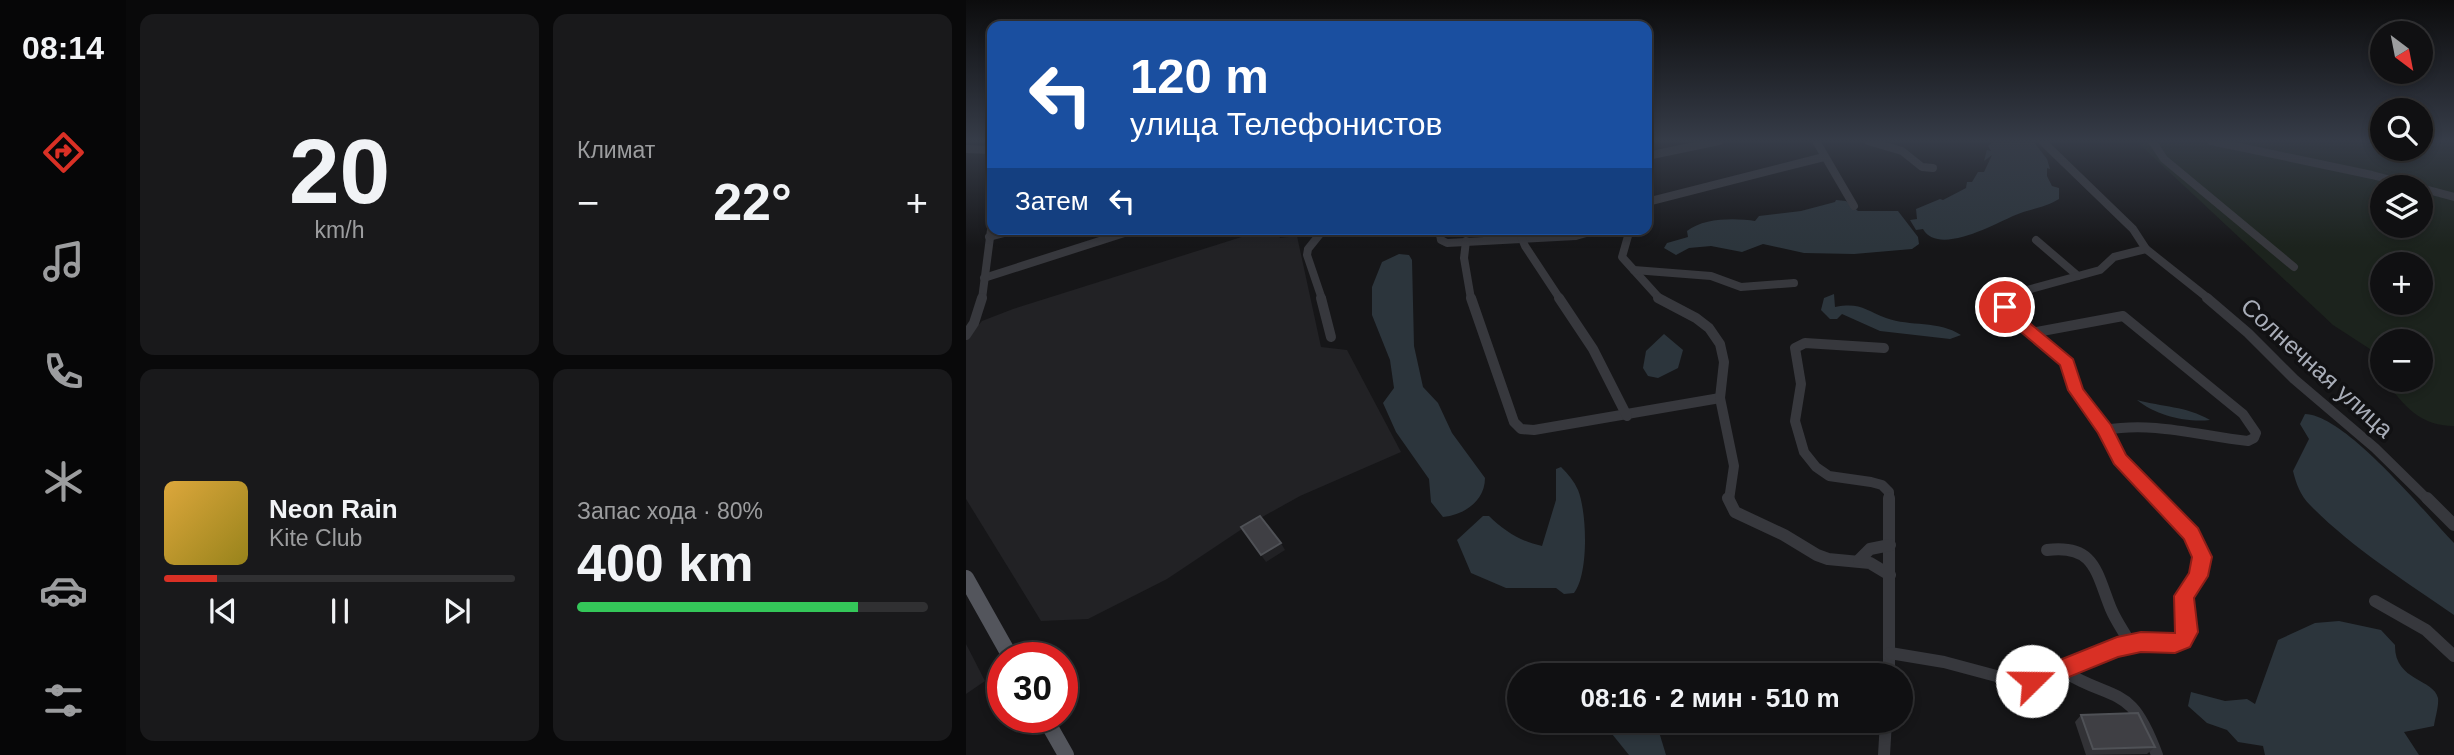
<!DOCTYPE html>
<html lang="ru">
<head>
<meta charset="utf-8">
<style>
  body { margin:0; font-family:Arial,sans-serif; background:#19191b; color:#f1f3f6; height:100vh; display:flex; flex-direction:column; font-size:26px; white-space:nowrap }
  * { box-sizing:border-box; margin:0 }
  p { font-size:23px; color:#9c9d9f }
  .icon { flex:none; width:38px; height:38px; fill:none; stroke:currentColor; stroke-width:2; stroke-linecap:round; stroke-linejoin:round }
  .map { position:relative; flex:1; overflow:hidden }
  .panel { display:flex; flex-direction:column; gap:14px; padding:14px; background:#09090a; width:840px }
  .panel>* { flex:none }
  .hud { position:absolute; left:21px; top:21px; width:665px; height:214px; border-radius:14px; box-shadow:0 4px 10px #0003,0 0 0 2px #303032; background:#1a4fa0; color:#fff; overflow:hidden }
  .needle { width:46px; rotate:148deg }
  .fabs { position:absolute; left:1404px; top:21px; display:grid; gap:14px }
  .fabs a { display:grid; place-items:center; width:63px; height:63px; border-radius:50%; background:#101012; box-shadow:0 4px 10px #0003,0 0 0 2px #303032; font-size:35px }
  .speed { position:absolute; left:21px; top:642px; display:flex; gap:14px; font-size:35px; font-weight:700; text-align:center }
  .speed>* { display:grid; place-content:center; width:91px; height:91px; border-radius:50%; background:#101012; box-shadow:0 4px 10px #0003,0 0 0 2px #303032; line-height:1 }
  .speed .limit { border:10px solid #d22; background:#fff; color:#111 }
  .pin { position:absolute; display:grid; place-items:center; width:60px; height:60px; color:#fff; margin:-30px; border:4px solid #fff; border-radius:50%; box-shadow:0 2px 7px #0007 }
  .me { position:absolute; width:77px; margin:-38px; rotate:68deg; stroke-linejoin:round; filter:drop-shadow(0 0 5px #0008) }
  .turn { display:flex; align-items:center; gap:24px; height:147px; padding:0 28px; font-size:32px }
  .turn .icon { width:91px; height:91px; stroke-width:2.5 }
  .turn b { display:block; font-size:49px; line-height:60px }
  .then { display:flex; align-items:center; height:66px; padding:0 28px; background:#0003; gap:14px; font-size:26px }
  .big { font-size:52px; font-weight:800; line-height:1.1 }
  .panel .card { flex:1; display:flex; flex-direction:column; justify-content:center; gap:10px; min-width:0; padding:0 24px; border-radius:14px; background:#19191b }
  .panel .dial { align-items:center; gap:0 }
  .dial b { font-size:91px; line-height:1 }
  .song { display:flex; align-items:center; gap:21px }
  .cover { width:84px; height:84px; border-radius:10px; background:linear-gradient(135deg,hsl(40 70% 55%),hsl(50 70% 35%)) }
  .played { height:7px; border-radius:4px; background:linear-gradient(90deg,#d93025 15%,#303032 15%) }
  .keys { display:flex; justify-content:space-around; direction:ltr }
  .heat { display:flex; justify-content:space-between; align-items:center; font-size:38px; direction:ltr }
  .charge { height:10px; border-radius:5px; background:linear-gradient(90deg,#34c759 80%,#303032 0) }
  .panel .tiles { flex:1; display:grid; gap:14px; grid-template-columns:repeat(2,1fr) }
  .trip { position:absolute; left:541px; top:663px; width:406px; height:70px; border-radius:35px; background:#101012; box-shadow:0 4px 10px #0003,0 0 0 2px #303032; font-weight:800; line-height:70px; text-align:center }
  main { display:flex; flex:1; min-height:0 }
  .menu { display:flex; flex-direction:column; width:126px; justify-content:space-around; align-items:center; background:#060607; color:#9c9d9f }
  .menu .icon { width:49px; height:49px }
  .menu .on { color:#d93025 }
  .menu b { font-size:32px; color:#f1f3f6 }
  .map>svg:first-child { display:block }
  .built { fill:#222225 }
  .green { fill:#1c231d; fill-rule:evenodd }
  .water { fill:#2c353c }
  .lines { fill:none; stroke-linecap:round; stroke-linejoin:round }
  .minor-far2 { stroke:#37383d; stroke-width:8 }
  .minor-far1 { stroke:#37383d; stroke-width:10 }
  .minor { stroke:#37383d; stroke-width:12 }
  .major { stroke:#53555c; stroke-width:16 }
  .wall { fill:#323236 }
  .shaded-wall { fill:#212124 }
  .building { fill:#3f3f44; stroke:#4f5156; stroke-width:2 }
  .route { fill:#d93025; stroke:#8d1f18; stroke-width:2 }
  .labels { text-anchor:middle; stroke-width:7; stroke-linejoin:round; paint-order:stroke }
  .street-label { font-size:24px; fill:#a8adb8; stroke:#111113 }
</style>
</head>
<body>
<main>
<nav class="menu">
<b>08:14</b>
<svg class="icon on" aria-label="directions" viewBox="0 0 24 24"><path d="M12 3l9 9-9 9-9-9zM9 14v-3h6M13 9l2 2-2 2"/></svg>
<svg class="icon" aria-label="music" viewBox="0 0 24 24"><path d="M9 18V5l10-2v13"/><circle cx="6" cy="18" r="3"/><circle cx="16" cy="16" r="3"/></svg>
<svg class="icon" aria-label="phone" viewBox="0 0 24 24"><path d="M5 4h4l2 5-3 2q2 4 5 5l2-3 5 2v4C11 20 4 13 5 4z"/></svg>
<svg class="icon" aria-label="climate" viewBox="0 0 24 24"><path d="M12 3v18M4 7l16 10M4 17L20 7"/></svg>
<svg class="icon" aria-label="car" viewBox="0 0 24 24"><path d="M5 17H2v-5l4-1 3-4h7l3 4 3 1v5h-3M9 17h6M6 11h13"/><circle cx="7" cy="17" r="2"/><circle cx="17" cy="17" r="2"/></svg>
<svg class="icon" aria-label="filters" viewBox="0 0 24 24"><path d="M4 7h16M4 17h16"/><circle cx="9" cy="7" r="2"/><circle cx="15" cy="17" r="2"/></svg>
</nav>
<section class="panel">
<div class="tiles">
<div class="card dial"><b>20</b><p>km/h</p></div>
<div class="card"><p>Климат</p>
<div class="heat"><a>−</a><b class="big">22°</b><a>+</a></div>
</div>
<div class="card">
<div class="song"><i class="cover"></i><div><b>Neon Rain</b><p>Kite Club</p></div></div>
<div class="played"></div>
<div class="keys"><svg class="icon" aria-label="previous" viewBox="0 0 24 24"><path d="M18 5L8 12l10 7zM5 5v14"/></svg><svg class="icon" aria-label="pause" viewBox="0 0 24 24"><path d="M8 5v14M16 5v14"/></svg><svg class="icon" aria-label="next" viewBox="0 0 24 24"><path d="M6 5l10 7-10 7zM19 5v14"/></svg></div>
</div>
<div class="card"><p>Запас хода · 80%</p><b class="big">400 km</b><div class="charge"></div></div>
</div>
</section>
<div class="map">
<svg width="1488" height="755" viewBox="0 0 1488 755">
  <rect width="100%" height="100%" fill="#161618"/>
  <!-- built -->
  <g class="built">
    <path d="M301,229H310L314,238L331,236L355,347L381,350L435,452L334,496L282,525L201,579L122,619L75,621L0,499V339L16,321L47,309Z"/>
    <path d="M0,644L19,681L0,694Z"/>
  </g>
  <!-- green -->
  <path class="green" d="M1170,141H1416V149H1454V141H1488V426C1454,426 1438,406 1419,380H1454V341H1416V376L1405,362L1407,351L1367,325ZM1416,187H1454V226H1416ZM1416,264H1454V303H1416Z"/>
  <!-- water -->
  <g class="water">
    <path d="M1028,141H1067L1081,159L1084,169L1081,168V176L1086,186L1093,188V199C1079,208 1062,209 1047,216C1029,224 972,256 957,229L950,230L944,220L951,219L950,209L974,199L977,200L1000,188L1001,182H1006L1012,172H1018L1026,155L1018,161L1021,150L1025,151L1022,146Z"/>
    <path d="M870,200L880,201L892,211H932L952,237L953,244L946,249L888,254L838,253L797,244L776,252L745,246L723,248L710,255L698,248L701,243L722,237L721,231C738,217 772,218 789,221L793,216L835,211L869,202Z"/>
    <path d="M433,254L443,255L446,260L448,346L457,387L472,403L486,433L519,478C519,501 498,515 477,517L465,502L463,479L430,432L417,403L428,388L424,360L406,315V287L416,262Z"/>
    <path d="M868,294L869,307C894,302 899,310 920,318C945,327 972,320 995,335L984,339L914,331L876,314L871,319H864L855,310L858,298Z"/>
    <path d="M698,334L717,350L712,368L692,378L682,376L677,368L680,351Z"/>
    <path d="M1171,400C1196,407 1220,406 1244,420C1221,423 1189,415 1171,400Z"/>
    <path d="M1339,414C1380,415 1459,513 1488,543V615C1439,581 1385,547 1344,505C1334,495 1330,483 1327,471L1343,439L1334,424Z"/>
    <path d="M595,467C602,474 608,481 612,490C621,512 623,574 608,593L598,594L590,588H540L505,573L491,540L517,516H523C538,531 556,542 576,546L590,500V469Z"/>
    <path d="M1373,621L1415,630L1429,645C1428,681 1468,679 1472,698C1473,706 1469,718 1468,726L1438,732L1453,755H1299L1297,746L1272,742L1261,730L1241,723L1222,706L1225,692L1259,701L1281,699L1289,704L1312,640L1349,623Z"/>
    <path d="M690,722L700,755H663L646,734L648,731L669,723Z"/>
  </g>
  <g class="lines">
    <!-- minor-far2 -->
    <g class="minor-far2">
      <path d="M850,141L888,206"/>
      <path d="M902,141L936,151L956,167L967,168"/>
      <path d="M1186,141L1198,159L1328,267"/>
      <path d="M1245,141L1406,175L1488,197"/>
      <path d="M0,149L26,150"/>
      <path d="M681,156L753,141"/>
      <path d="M681,202L858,157"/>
      <path d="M473,229L475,240L481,243L610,236L634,229"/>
      <path d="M552,229L559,246L594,299"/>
      <path d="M664,229L656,257L694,299"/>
      <path d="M23,237L53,229"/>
      <path d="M1070,240L1112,276"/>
      <path d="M500,241L498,258L505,299"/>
      <path d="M1180,249L1243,299"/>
      <path d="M668,270L745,276L775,287L828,283"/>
      <path d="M18,278L171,229"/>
      <path d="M16,299L26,222"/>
      <path d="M356,299L341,255L342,249L358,229"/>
      <path d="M1042,299L1043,295L1134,270L1148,257L1180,249L1167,229L1076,141"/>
    </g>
    <!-- minor-far1 -->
    <g class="minor-far1">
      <path d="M355,298L365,337"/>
      <path d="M505,298L548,422L555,429L568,430L754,398"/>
      <path d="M593,298L627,349L661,416"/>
      <path d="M692,298L730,318L743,328L754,344L758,362L754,398L768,466L763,500"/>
      <path d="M1042,298L1039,307L1042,313L1101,363L1110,390L1139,430L1154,460L1193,500"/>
      <path d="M1241,298L1282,333L1328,379L1409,448L1462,500"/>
      <path d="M1065,333L1157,316L1277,414L1290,433L1288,438L1282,441C1234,436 1188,421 1139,430"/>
      <path d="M0,335L8,323L16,298"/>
      <path d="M918,348L839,343L829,348L835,384L829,421L838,452L850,467L863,476L905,482L916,485L923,492V500"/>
    </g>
    <!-- minor -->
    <g class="minor">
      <path d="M762,498L769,512L818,535L851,555L862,559L904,563L924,575"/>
      <path d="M923,498V676"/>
      <path d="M1461,498L1488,525"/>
      <path d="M1081,550C1129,544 1130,572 1145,609C1150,621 1158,632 1164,643"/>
      <path d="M893,560L904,549L924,545"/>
      <path d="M1409,601L1460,630L1488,656"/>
      <path d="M924,653L978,662L1049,681H1066L1136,651L1164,643H1209L1217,640L1222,632L1218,596L1236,565L1233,546L1215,522L1192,498"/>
      <path d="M1095,670C1151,704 1164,682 1191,755"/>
      <path d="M918,755L920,721"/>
    </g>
    <!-- major -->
    <g class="major">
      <path d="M0,578L45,658"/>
      <path d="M79,718L100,755"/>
    </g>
  </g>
  <!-- wall -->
  <path class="wall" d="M1115,715L1189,747L1181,754L1120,755L1109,722Z"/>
  <!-- shaded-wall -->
  <path class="shaded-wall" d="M315,543L319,550L300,562L295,555Z"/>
  <!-- building -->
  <g class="building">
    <path d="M294,516L315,543L295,555L275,527Z"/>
    <path d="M1172,713L1189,747L1127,749L1115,715Z"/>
  </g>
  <!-- sky -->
  <linearGradient id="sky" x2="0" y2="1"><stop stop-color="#0c0c0d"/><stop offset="0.57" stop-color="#363c48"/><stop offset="1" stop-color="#363c48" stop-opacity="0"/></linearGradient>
  <rect width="1488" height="247" fill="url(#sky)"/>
  <!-- route -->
  <path class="route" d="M1039,302L1044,304L1048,310L1107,359L1117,389L1145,425L1160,455L1232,528L1246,557L1242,576L1228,598L1232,632L1224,647L1209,653L1175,652L1152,657L1066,692L1059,689L1055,681L1059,674L1151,637L1175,632L1209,633L1208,596L1223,573L1226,557L1218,539L1148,464L1132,433L1102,390L1094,365L1036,316L1031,307Z"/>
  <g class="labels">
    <!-- street labels -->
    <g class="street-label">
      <text transform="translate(1351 368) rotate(42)" y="8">Солнечная улица</text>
    </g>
  </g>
</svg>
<div class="fabs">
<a><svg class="needle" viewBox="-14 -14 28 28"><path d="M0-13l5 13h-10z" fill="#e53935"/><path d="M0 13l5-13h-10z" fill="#9c9d9f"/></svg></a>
<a><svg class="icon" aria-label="search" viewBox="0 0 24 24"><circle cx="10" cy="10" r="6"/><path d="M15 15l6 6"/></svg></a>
<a><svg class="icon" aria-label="layers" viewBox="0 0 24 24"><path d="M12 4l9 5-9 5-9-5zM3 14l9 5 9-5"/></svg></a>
<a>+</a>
<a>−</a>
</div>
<div class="speed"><div class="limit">30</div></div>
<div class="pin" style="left:1039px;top:307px;background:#d93025"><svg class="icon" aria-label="arrive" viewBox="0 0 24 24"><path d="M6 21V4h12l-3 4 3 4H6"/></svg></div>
<svg class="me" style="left:1066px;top:681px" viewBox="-20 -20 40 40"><circle r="19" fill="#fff"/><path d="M0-13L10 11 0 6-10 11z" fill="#d93025"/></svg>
<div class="trip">08:16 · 2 мин · 510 m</div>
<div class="hud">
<div class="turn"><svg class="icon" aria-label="left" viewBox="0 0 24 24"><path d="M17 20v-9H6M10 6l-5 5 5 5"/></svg><div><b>120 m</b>улица Телефонистов</div></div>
<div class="then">Затем<svg class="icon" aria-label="left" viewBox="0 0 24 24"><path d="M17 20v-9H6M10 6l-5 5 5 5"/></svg></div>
</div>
</div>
</main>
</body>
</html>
